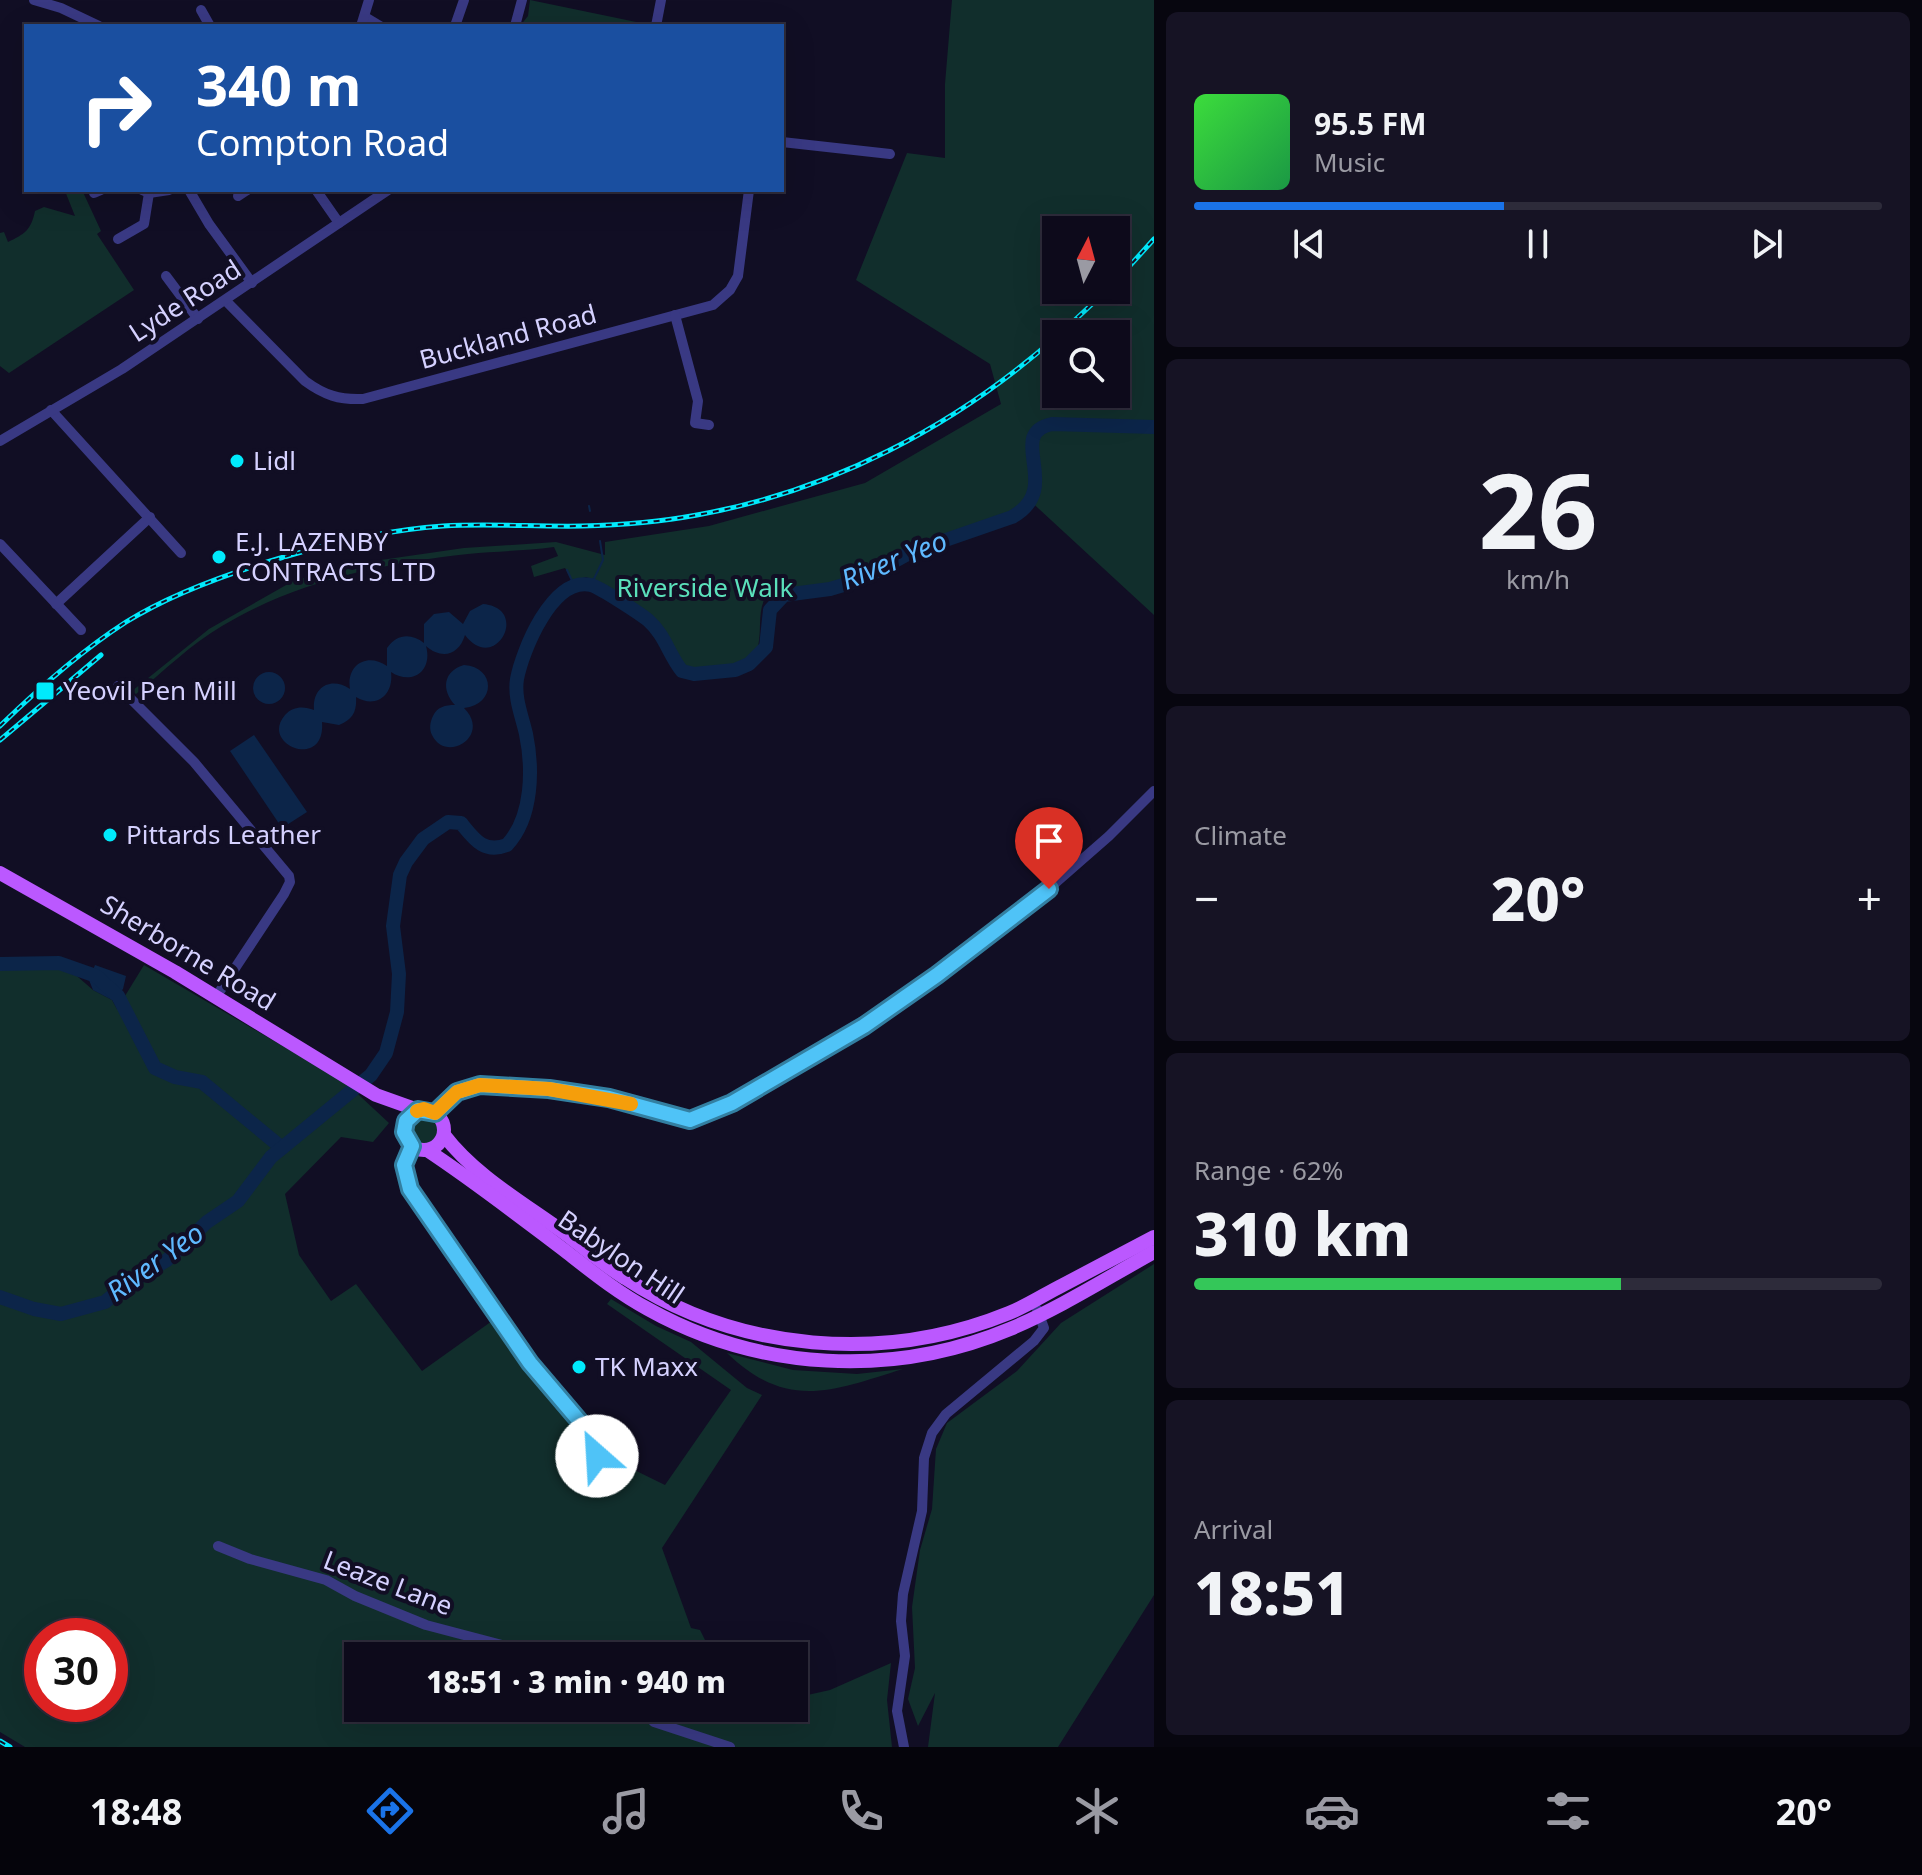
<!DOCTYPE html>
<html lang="en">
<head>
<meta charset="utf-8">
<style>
  body { margin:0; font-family:"Noto Sans",sans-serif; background:#161324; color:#f1f3f6; height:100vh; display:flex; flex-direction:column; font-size:30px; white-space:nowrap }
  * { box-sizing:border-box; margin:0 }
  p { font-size:26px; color:#9a9aa3 }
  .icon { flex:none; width:44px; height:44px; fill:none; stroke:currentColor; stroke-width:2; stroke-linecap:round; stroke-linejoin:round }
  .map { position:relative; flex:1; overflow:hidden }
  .drawer { display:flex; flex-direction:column; gap:12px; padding:12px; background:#07060f; width:768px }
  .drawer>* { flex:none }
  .banner { position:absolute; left:24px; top:24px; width:760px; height:168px; border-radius:0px; box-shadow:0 8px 32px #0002,0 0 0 2px #2d2b3a; background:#1a4fa0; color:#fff; overflow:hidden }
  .needle { width:52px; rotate:6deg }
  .controls { position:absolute; left:1042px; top:216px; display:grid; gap:16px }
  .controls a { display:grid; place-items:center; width:88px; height:88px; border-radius:0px; background:#0d0a1b; box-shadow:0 8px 32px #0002,0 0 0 2px #2d2b3a; font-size:40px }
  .speed { position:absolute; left:24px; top:1618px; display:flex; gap:16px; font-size:40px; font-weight:700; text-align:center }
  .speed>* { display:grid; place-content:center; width:104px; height:104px; border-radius:50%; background:#0d0a1b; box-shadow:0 8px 32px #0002,0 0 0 2px #2d2b3a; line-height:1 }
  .speed .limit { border:12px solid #d22; background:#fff; color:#111 }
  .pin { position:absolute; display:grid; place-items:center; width:68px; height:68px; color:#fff; margin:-82px -34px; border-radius:50% 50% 50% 0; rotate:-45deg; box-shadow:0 0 8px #0007 }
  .pin .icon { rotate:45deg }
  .me { position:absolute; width:88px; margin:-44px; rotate:334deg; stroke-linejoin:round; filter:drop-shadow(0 0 6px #0008) }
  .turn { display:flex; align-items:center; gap:28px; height:168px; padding:0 40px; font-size:36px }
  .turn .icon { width:104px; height:104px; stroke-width:2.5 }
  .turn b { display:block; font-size:56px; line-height:68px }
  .big { font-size:60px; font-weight:800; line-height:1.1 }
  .drawer .tile { flex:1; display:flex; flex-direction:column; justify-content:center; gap:12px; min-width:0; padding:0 28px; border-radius:12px; background:#161324 }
  .drawer .dial { align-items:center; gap:0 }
  .dial b { font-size:104px; line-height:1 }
  .song { display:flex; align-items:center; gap:24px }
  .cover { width:96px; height:96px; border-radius:12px; background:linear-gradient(135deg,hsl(120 70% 55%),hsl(140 70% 35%)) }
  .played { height:8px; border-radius:4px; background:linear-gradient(90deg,#1a73e8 45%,#2d2b3a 45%) }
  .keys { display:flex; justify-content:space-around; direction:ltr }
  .heat { display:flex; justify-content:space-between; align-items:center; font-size:44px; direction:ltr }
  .charge { height:12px; border-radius:6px; background:linear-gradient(90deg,#34c759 62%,#2d2b3a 0) }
  .trip { position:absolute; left:344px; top:1642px; width:464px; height:80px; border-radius:0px; background:#0d0a1b; box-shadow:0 8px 32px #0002,0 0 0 2px #2d2b3a; font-weight:800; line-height:80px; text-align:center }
  .menu { display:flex; height:128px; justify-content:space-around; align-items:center; background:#05040b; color:#9a9aa3 }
  .menu .icon { width:56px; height:56px }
  .menu .current { color:#1a73e8 }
  .menu b { font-size:36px; color:#f1f3f6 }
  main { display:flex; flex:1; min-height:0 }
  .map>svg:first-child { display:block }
  .green { fill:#112e2c; fill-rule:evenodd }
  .water { fill:#0c2549 }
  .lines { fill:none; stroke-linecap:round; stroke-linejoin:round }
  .stream { stroke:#0c2549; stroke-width:2 }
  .river { stroke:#0c2549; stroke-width:14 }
  .minor { stroke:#393983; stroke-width:10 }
  .major { stroke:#bb58ff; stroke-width:14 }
  .rail-casing { stroke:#00eafc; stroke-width:5 }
  .rail { stroke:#110e24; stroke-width:2; stroke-dasharray:6; stroke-linecap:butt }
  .route-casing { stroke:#337fa1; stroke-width:20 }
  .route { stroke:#4fc3f7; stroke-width:14 }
  .slow { stroke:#f59e0b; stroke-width:14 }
  .poi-dot { fill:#00eafc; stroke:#110e24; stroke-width:3 }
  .labels { text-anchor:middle; stroke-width:8; stroke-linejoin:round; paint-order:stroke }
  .street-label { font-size:26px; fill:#d5d1ff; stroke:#110e24 }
  .poi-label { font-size:26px; fill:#d5d1ff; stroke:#110e24; text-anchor:start }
  .park-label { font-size:26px; fill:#5be0bb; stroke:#110e24 }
  .water-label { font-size:28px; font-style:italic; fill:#5fb9ff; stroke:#110e24 }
</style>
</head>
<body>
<main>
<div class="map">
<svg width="1154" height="1747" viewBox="0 0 1154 1747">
  <rect width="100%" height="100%" fill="#110e24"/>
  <!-- green -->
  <g class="green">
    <path d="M530,0L641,23L640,26H520L528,16Z"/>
    <path d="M952,0H1154V615L1026,497C1008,522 952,530 924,540C894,551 870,572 840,582C815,590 792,584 767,595C756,610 763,632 757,650C740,670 705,677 681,666L667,637L651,617L601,583L586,577L573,581L565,568L534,577L531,566L558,556L554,547C525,551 497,551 468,554C383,563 297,581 222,626C191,644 164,671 136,694L132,691L209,629L295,580L374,561L464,548L556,542L605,555V542L709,526L865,483L1001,404L990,364L856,280L907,153L945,158V84ZM1056,230H1116V290H1056ZM1056,334H1116V394H1056Z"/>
    <path d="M56,190H82L101,231L97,234L134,290L9,373L0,366V233L4,232L8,242C25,234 31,230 35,211L44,207L75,216L65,191L56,193Z"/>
    <path d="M0,957H55L93,990L112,1000L117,1009L144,965L346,1083L389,1123L373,1142L341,1137L285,1194L299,1255L331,1301L356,1284L422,1371L492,1321L581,1433L570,1460L564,1462L559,1470H598L618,1462L665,1485L731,1390L607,1304L611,1299L656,1326L691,1342L747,1388L762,1395L662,1548L691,1628L700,1630L711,1652L722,1656H358V1708H794V1698L830,1690L891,1663L887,1700L892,1747H25L0,1732ZM42,1636H110V1704H42Z"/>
    <circle cx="424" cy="1132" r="15"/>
    <path d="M1154,1264V1595L1058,1747H928L935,1693L918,1726L908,1699L915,1668L912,1607L920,1550L932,1509L936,1449L947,1423L1017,1371L1061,1323Z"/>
    <path d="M727,1353L793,1370L857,1374L903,1369C832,1391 787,1411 727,1353Z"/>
  </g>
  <!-- water -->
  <g class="water">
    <path d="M483,604C531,608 495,675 465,635C459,655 442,660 426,646C433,671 412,686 391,672C394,695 376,709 356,697C357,711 353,720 339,725L322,722C326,771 259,745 285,715C293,706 304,706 314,710C312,687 331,676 350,689C346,665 367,652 387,666V648C397,634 411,633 424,643V624L434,614L449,612L463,624L470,611Z"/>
    <path d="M464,665C496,667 496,705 464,708C492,736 446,764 432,735C429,729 430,722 433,716C437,707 445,705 455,705C441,690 443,671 464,665Z"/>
    <circle cx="269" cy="688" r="16"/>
    <path d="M254,735L307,812L282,828L230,751Z"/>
    <path d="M95,965L126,976L123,989L112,1000L93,990L89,980Z"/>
  </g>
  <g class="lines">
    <!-- stream -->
    <g class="stream">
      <path d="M589,506L590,511"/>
      <path d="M567,570L575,587"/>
      <path d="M591,585L603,560L600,541"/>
    </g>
    <!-- river -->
    <g class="river">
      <path d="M0,964L59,963L96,976L118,996L155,1068L175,1077L202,1082L282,1148"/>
      <path d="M0,1297L34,1309L61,1314L105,1302L127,1284L167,1260L207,1222L238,1201L271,1157L371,1075L386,1053L397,1012L399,974L393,926L400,875L406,862L423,839L448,822L461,823C474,839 484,854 507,845C533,817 533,768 526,734C522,716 514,698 517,679C522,652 552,576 591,585C601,588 639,613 648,620C665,635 669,655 682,671L694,674L735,670L749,664L766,647L770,610L784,595L830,589L860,580L911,552L1012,517C1065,488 1004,434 1052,424L1154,427"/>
    </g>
    <!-- minor -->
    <g class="minor">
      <path d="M34,0L61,8L99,26"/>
      <path d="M201,10L210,26"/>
      <path d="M365,17L380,26"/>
      <path d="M361,26L369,0"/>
      <path d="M455,26L464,0"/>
      <path d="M515,26L522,0"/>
      <path d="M656,26L661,0"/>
      <path d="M782,142L890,154"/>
      <path d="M142,190L149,193L169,190"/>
      <path d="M189,190L209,224L252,283"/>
      <path d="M316,190L339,223"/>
      <path d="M94,193L101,190"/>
      <path d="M238,196L247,190"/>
      <path d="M118,239L144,224L149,193"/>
      <path d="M166,276L198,319"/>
      <path d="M226,301L305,381C324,395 339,400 363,399L713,305L730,290L738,276L749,190"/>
      <path d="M675,315L698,401L695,423L709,425"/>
      <path d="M51,410L181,553"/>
      <path d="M0,441L122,369L388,190"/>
      <path d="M0,544L81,630"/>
      <path d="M56,604L150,517"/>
      <path d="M118,686L194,762L289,876L290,882L284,894L216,997"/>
      <path d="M435,1113L457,1092L480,1085L549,1089L609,1098L690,1120L732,1103L864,1026L937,975L1029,906L1109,836L1154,791"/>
      <path d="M412,1146L404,1165L410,1189L530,1363L581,1423L587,1444L594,1445L598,1452L596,1458L591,1461L584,1460L580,1455L581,1447L587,1444"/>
      <path d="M218,1546L250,1559L326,1580L355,1596L426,1625L544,1656"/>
      <path d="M640,1708L654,1722L730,1747"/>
      <path d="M904,1747L897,1711L905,1656L901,1621L903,1594L922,1511L924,1458L932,1433L946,1414L1034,1341L1044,1328L1037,1309"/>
    </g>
    <!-- major -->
    <g class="major">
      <path d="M0,873L175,972L376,1095L418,1110"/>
      <circle cx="424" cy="1130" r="20"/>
      <path d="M444,1135C475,1176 525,1204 566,1234C585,1249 604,1265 625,1278C738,1352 884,1364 1009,1313C1027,1306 1045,1294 1063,1285C1093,1269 1124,1253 1154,1237"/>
      <path d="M427,1150C474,1181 519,1216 564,1250C591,1271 618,1293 648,1309C759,1371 893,1378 1010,1329C1060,1308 1107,1278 1154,1252"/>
    </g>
    <defs>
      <g id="rail">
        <path d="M1116,281L1154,239"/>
        <path d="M1060,334L1107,290"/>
        <path d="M0,726C38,689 81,651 126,622C203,574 353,532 443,526C489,523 536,527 582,526C621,525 659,522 697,515C831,491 954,427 1056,337"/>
        <path d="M0,740L101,655"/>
        <path d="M0,1741L10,1747"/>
      </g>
    </defs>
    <!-- rail casing -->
    <use href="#rail" class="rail-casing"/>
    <!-- rail -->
    <use href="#rail" class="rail"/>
  </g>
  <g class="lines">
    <defs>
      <path id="route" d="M597,1456V1448L587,1444L581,1423L530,1363L410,1189L404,1165L412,1146L404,1132L406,1121L418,1110L435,1113L457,1092L480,1085L549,1089L609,1098L690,1120L732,1103L864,1026L937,975L1049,889"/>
    </defs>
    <!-- route casing -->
    <use href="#route" class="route-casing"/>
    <!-- route -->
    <use href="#route" class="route"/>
    <!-- slow -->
    <path class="slow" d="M417,1111L424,1109L435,1113L457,1092L480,1085L549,1089L631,1104"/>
  </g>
  <!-- markers -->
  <g class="poi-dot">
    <circle cx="237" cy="461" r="8"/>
    <circle cx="219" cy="557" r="8"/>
    <rect x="35" y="681" width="20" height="20" rx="4"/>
    <circle cx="110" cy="835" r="8"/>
    <circle cx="579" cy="1367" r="8"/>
  </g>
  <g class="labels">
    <!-- street labels -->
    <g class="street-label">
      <text transform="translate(185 301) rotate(-33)" y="9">Lyde Road</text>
      <text transform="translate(508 337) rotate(-15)" y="9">Buckland Road</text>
      <text transform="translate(188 953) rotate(31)" y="9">Sherborne Road</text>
      <text transform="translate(621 1257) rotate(34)" y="9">Babylon Hill</text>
      <text transform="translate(388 1583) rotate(21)" y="9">Leaze Lane</text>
    </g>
    <!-- poi labels -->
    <g class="poi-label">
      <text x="253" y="470">Lidl</text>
      <text x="235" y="551">E.J. LAZENBY<tspan x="235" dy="30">CONTRACTS LTD</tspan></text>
      <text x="63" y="700">Yeovil Pen Mill</text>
      <text x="126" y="844">Pittards Leather</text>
      <text x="595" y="1376">TK Maxx</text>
    </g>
    <!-- park labels -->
    <g class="park-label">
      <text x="705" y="597">Riverside Walk</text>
    </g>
    <!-- water labels -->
    <g class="water-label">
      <text transform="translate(894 560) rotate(-22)" y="10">River Yeo</text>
      <text transform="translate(155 1262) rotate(-36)" y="10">River Yeo</text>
    </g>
  </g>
</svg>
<div class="controls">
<a><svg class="needle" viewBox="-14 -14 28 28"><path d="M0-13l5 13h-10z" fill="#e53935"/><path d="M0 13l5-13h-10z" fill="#9a9aa3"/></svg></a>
<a><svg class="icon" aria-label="search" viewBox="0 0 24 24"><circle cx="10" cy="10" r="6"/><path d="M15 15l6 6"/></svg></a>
</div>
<div class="speed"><div class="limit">30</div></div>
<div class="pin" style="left:1049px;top:889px;background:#d93025"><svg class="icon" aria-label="arrive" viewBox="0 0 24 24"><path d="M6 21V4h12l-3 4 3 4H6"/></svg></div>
<svg class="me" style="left:597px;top:1456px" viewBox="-20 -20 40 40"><circle r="19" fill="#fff"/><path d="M0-13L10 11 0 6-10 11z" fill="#4fc3f7"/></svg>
<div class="trip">18:51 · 3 min · 940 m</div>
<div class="banner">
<div class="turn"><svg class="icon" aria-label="right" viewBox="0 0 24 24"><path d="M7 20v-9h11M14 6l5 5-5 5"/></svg><div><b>340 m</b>Compton Road</div></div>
</div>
</div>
<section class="drawer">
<div class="tile">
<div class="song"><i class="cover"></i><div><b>95.5 FM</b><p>Music</p></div></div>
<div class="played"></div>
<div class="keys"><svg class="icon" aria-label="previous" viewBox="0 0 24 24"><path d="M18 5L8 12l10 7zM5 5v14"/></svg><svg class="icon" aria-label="pause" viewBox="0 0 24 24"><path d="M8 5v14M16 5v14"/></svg><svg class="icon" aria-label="next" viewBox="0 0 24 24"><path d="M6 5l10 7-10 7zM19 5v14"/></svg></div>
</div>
<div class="tile dial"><b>26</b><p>km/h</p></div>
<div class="tile"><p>Climate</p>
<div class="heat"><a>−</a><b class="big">20°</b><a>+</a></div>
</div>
<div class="tile"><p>Range · 62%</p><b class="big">310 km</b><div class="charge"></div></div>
<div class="tile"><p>Arrival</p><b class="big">18:51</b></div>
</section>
</main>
<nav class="menu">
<b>18:48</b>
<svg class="icon current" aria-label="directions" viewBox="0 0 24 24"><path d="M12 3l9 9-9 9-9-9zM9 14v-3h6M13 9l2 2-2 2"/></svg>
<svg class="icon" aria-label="music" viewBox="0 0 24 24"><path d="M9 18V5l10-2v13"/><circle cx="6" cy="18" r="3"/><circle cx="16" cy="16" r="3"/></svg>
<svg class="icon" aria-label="phone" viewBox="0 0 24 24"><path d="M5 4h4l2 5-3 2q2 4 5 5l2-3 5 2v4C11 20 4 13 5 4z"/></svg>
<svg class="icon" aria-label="climate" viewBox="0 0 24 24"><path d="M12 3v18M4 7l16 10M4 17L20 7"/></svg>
<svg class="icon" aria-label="car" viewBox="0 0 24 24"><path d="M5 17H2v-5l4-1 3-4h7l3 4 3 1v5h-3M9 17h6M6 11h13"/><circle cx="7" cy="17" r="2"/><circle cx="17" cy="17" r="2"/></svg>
<svg class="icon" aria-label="filters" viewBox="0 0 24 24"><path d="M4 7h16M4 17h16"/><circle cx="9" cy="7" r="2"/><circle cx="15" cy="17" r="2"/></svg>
<b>20°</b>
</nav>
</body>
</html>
